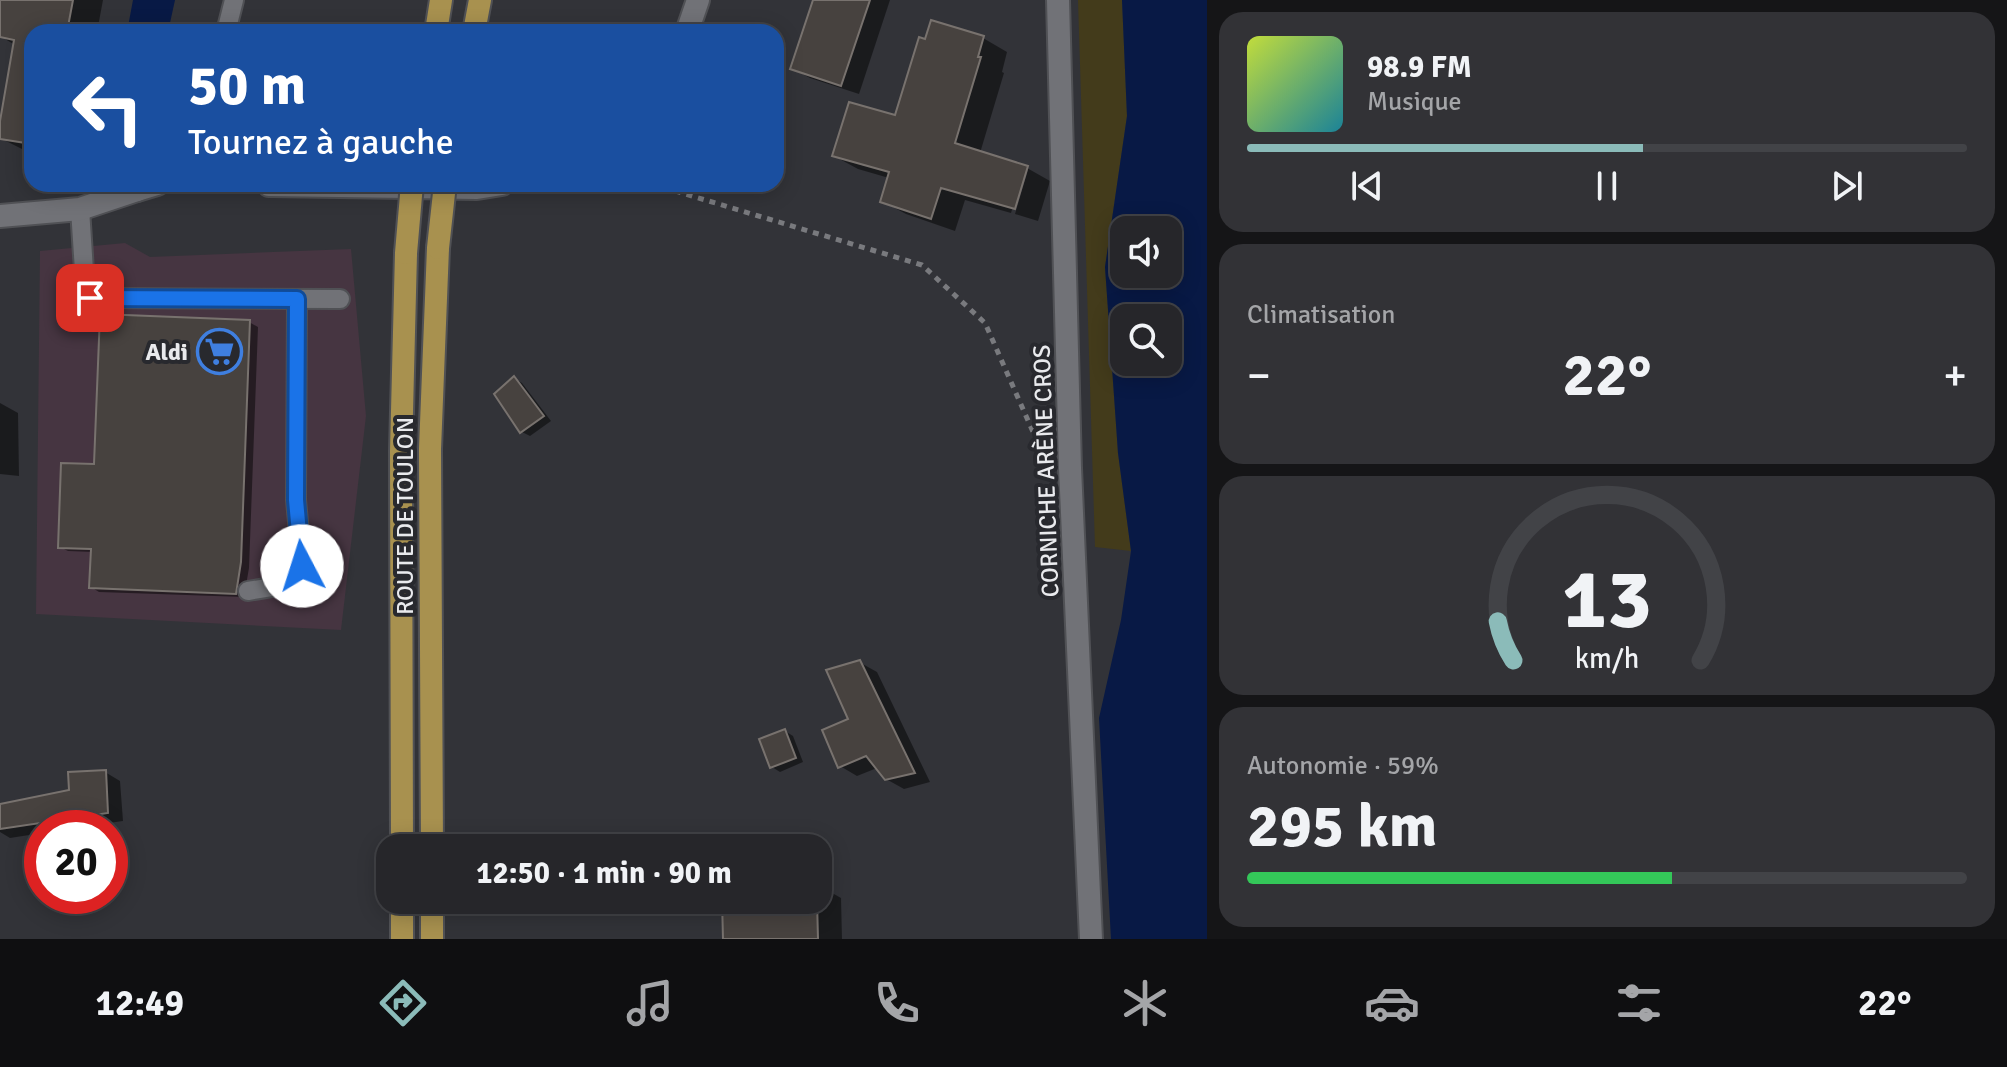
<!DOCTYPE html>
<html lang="fr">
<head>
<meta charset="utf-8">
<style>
  body { margin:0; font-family:Signika,sans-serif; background:#323236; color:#f1f3f6; height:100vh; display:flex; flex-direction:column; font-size:30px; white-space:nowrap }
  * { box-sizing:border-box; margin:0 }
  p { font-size:26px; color:#a4a5a8 }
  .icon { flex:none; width:44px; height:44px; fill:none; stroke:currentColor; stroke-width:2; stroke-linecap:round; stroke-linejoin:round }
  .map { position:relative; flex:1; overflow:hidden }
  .side { display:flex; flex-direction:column; gap:12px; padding:12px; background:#151517; width:800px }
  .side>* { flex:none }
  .top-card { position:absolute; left:24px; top:24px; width:760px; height:168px; border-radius:24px; box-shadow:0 4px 20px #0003,0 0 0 2px #424347; background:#1a4fa0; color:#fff; overflow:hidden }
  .controls { position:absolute; left:1110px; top:216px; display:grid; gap:16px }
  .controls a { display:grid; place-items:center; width:72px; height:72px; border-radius:16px; background:#26262a; box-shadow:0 4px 20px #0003,0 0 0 2px #424347; font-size:40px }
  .speed { position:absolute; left:24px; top:810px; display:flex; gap:16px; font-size:40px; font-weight:700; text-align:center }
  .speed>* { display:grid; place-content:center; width:104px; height:104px; border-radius:50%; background:#26262a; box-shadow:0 4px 20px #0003,0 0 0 2px #424347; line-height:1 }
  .speed .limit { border:12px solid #d22; background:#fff; color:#111 }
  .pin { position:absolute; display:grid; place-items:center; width:68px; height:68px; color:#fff; margin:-34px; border-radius:16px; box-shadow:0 4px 12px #0006 }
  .me { position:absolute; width:88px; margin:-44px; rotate:355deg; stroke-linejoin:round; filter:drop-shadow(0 0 6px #0008) }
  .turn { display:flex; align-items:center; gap:28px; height:168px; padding:0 32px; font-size:36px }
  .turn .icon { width:104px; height:104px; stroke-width:2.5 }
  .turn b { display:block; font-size:56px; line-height:68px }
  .big { font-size:60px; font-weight:800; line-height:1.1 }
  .side .widget { flex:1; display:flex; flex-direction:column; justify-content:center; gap:12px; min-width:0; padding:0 28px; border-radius:24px; background:#323236 }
  .side .dial { align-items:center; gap:0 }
  .dial svg { height:208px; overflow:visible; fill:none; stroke:#424347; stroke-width:7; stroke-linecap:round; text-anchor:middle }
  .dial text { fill:#f1f3f6; stroke:none }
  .song { display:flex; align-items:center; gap:24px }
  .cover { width:96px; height:96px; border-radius:12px; background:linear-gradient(135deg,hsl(70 70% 55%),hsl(190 70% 35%)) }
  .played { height:8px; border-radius:4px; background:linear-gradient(90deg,#8bbbb9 55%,#424347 55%) }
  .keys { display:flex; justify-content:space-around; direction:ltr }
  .heat { display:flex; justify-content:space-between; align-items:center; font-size:44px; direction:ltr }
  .charge { height:12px; border-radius:6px; background:linear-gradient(90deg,#34c759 59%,#424347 0) }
  .trip { position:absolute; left:376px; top:834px; width:456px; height:80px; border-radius:24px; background:#26262a; box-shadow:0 4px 20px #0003,0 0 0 2px #424347; font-weight:800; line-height:80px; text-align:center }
  .menu { display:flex; height:128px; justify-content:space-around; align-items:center; background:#0f0f11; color:#a4a5a8 }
  .menu .icon { width:56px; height:56px }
  .menu .on { color:#8bbbb9 }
  .menu b { font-size:36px; color:#f1f3f6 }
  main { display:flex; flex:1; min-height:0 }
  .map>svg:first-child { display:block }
  .commercial { fill:#463541 }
  .sand { fill:#433b1b }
  .water { fill:#081945; fill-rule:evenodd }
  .shadow { fill:#0007 }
  .building { fill:#47423f; stroke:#78726e; stroke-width:2 }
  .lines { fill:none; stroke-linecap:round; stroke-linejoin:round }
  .service-casing { stroke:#505155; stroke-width:22 }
  .minor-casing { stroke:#505155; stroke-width:26 }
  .primary-casing { stroke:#505155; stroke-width:26 }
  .path { stroke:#797a7e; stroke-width:5; stroke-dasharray:6 6; stroke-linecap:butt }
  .service { stroke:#717277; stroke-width:18 }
  .minor { stroke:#717277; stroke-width:22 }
  .primary { stroke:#a8914f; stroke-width:22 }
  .primary-bridge-casing { stroke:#505155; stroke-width:26; stroke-linecap:butt }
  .primary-bridge { stroke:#a8914f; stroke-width:22 }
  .route-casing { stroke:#114b97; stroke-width:20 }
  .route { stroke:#1a73e8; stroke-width:14 }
  .labels { text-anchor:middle; stroke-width:8; stroke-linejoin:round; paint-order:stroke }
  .poi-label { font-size:24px; font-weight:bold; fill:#e9eaed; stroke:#28292e; text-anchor:end }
  .street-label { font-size:24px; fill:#e9eaed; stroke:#28292e }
</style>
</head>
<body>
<main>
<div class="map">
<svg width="1207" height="939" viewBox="0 0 1207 939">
  <rect width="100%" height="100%" fill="#323338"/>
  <!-- commercial -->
  <path class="commercial" d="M125,243L150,257L351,249L366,416L341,630L36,614L40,251Z"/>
  <!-- sand -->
  <path class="sand" d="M1078,0H1122L1127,116L1105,267L1118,453L1131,551L1095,547Z"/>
  <!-- water -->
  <g class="water">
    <path d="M133,0H175L168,32H127Z"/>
    <path d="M1122,0H1207V939H1111L1099,718L1121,620L1131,551L1118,453L1105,267L1127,116ZM1124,230H1168V274H1124ZM1124,318H1168V362H1124Z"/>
  </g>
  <!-- shadow -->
  <g class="shadow">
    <path d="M4,0H103L97,32H32V154L0,138L15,45L0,36Z"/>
    <path d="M815,0H890L859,94L810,78L793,69Z"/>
    <path d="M932,22L983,38L1007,52L1002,72L1004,73L980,153L1027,168L1050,181L1038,221L1015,214L1028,170H1024L1011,213L965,200L955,231L906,214L882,201L889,178L858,169L834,156L896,118Z"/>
    <path d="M249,322L258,327L249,568L244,597L99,592L91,587L93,552L68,551L60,547L96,466Z"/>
    <path d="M514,378L522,383L551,421L530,436L522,432Z"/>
    <path d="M0,403L18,413L19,476L0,474Z"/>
    <path d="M859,662L877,672L930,782L904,789L886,779L877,768L857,776L840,766L851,720Z"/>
    <path d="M785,731L793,736L803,762L780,772L772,767Z"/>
    <path d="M105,772L120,781L123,821L73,828H42V833L10,838L0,832V806L71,792Z"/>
    <path d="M771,839L786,848H722Z"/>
    <path d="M818,885L841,898L842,939H725L724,900H818Z"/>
  </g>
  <!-- building -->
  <g class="building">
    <path d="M0,0H73L67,32H32V144L0,139V121L14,40L0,37Z"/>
    <path d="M813,0H870L841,86L790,69Z"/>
    <path d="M931,20L984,36L978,57H981L955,143L1028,166L1015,209L941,188L931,219L880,202L889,172L832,156L849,102L895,115L919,37L925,39Z"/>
    <path d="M100,314L250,320L241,562L236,594L89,588L91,549L58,548L61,463L94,464Z"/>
    <path d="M514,376L544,416L520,433L494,394Z"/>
    <path d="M860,660L915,773L885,780L866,756L838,768L822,730L848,719L826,670Z"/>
    <path d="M785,729L796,758L770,768L759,739Z"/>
    <path d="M106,770L108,813L0,829V804L69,790L68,772Z"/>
    <path d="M771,837V848H720V839Z"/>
    <path d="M722,900H817L818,939H723Z"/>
  </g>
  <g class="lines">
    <defs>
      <g id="service">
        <path d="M226,32L234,0"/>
        <path d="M80,209L85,286L90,298L340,299"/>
        <path d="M248,591L290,584L302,566L296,500L297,299"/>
      </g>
      <g id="minor">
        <path d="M1058,0L1070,468L1091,939"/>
        <path d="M687,32L698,0"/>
        <path d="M142,184L137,190L157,184"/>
        <path d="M269,185L477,188L502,184"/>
        <path d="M0,216L80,209L137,190"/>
      </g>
      <g id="primary">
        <path d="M436,32L441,0"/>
        <path d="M474,32L480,0"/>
        <path d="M402,848L401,451L406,253"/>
        <path d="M432,848L430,449L438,248"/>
        <path d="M402,900V939"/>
        <path d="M432,900V939"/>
      </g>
    </defs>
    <!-- service casing -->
    <use href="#service" class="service-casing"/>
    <!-- minor casing -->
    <use href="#minor" class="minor-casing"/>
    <!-- primary casing -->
    <use href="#primary" class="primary-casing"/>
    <!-- path -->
    <path class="path" d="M652,184L922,265L985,323L1038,443"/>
    <!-- service -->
    <use href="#service" class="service"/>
    <!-- minor -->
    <use href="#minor" class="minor"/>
    <!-- primary -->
    <use href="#primary" class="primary"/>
    <defs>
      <g id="primary-bridge">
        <path d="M438,248L445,184"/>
        <path d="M406,253L412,184"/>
      </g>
    </defs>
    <!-- primary-bridge casing -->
    <use href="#primary-bridge" class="primary-bridge-casing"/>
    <!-- primary-bridge -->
    <use href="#primary-bridge" class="primary-bridge"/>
  </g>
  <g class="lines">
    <defs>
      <path id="route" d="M90,298L297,299L296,500L302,566"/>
    </defs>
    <!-- route casing -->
    <use href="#route" class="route-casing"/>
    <!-- route -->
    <use href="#route" class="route"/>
  </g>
  <!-- icons -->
  <defs>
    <symbol id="supermarket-ring" viewBox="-11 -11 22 22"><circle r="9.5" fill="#28292e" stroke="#3f7fe0" stroke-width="1.5"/><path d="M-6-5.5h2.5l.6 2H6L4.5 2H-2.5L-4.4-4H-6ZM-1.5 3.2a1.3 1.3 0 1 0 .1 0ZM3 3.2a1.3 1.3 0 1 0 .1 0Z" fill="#3f7fe0"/></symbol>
  </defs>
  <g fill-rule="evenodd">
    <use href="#supermarket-ring" x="194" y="326" width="51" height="51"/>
  </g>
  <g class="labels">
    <!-- poi labels -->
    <g class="poi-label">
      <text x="188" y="360">Aldi</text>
    </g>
    <!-- street labels -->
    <g class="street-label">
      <text transform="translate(1046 471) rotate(-92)" y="8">CORNICHE ARÈNE CROS</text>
      <text transform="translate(405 516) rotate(-90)" y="8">ROUTE DE TOULON</text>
    </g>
  </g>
</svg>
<div class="controls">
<a><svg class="icon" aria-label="sound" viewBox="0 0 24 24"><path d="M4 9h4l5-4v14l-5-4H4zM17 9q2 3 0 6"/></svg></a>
<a><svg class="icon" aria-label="search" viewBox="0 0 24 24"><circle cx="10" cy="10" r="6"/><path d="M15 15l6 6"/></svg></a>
</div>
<div class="speed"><div class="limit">20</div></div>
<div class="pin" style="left:90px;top:298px;background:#d93025"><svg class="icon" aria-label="arrive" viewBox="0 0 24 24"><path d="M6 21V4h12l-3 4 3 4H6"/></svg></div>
<svg class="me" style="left:302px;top:566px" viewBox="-20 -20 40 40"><circle r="19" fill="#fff"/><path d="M0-13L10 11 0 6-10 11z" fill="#1a73e8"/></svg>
<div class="trip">12:50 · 1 min · 90 m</div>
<div class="top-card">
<div class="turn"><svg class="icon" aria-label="left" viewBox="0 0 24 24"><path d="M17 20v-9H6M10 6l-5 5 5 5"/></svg><div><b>50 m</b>Tournez à gauche</div></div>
</div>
</div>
<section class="side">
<div class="widget">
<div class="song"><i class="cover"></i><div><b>98.9 FM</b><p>Musique</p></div></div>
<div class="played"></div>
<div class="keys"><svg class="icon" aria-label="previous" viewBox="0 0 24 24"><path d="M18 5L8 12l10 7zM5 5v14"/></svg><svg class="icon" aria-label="pause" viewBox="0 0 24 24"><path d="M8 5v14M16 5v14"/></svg><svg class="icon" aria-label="next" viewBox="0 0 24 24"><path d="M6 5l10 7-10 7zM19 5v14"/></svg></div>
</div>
<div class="widget"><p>Climatisation</p>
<div class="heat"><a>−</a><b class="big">22°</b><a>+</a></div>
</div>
<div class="widget dial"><svg viewBox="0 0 100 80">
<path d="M14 69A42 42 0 1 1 86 69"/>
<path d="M14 69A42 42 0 0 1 8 54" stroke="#8bbbb9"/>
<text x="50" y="56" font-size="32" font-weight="700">13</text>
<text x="50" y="72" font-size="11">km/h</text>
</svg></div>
<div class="widget"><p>Autonomie · 59%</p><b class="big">295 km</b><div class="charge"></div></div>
</section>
</main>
<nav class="menu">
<b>12:49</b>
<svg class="icon on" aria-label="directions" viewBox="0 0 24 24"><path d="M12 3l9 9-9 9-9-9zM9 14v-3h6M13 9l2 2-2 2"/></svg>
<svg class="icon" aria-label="music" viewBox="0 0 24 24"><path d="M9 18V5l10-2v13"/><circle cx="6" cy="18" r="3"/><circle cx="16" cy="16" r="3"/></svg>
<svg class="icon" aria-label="phone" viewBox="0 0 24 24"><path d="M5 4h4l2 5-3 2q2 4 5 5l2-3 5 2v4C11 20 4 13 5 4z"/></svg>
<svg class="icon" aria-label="climate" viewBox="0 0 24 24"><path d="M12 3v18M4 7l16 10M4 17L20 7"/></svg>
<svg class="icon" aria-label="car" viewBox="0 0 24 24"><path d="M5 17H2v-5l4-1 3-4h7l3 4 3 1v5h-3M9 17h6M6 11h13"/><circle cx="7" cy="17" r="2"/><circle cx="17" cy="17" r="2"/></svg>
<svg class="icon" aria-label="filters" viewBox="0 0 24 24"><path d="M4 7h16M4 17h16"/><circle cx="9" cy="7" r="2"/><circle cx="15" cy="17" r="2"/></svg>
<b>22°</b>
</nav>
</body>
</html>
